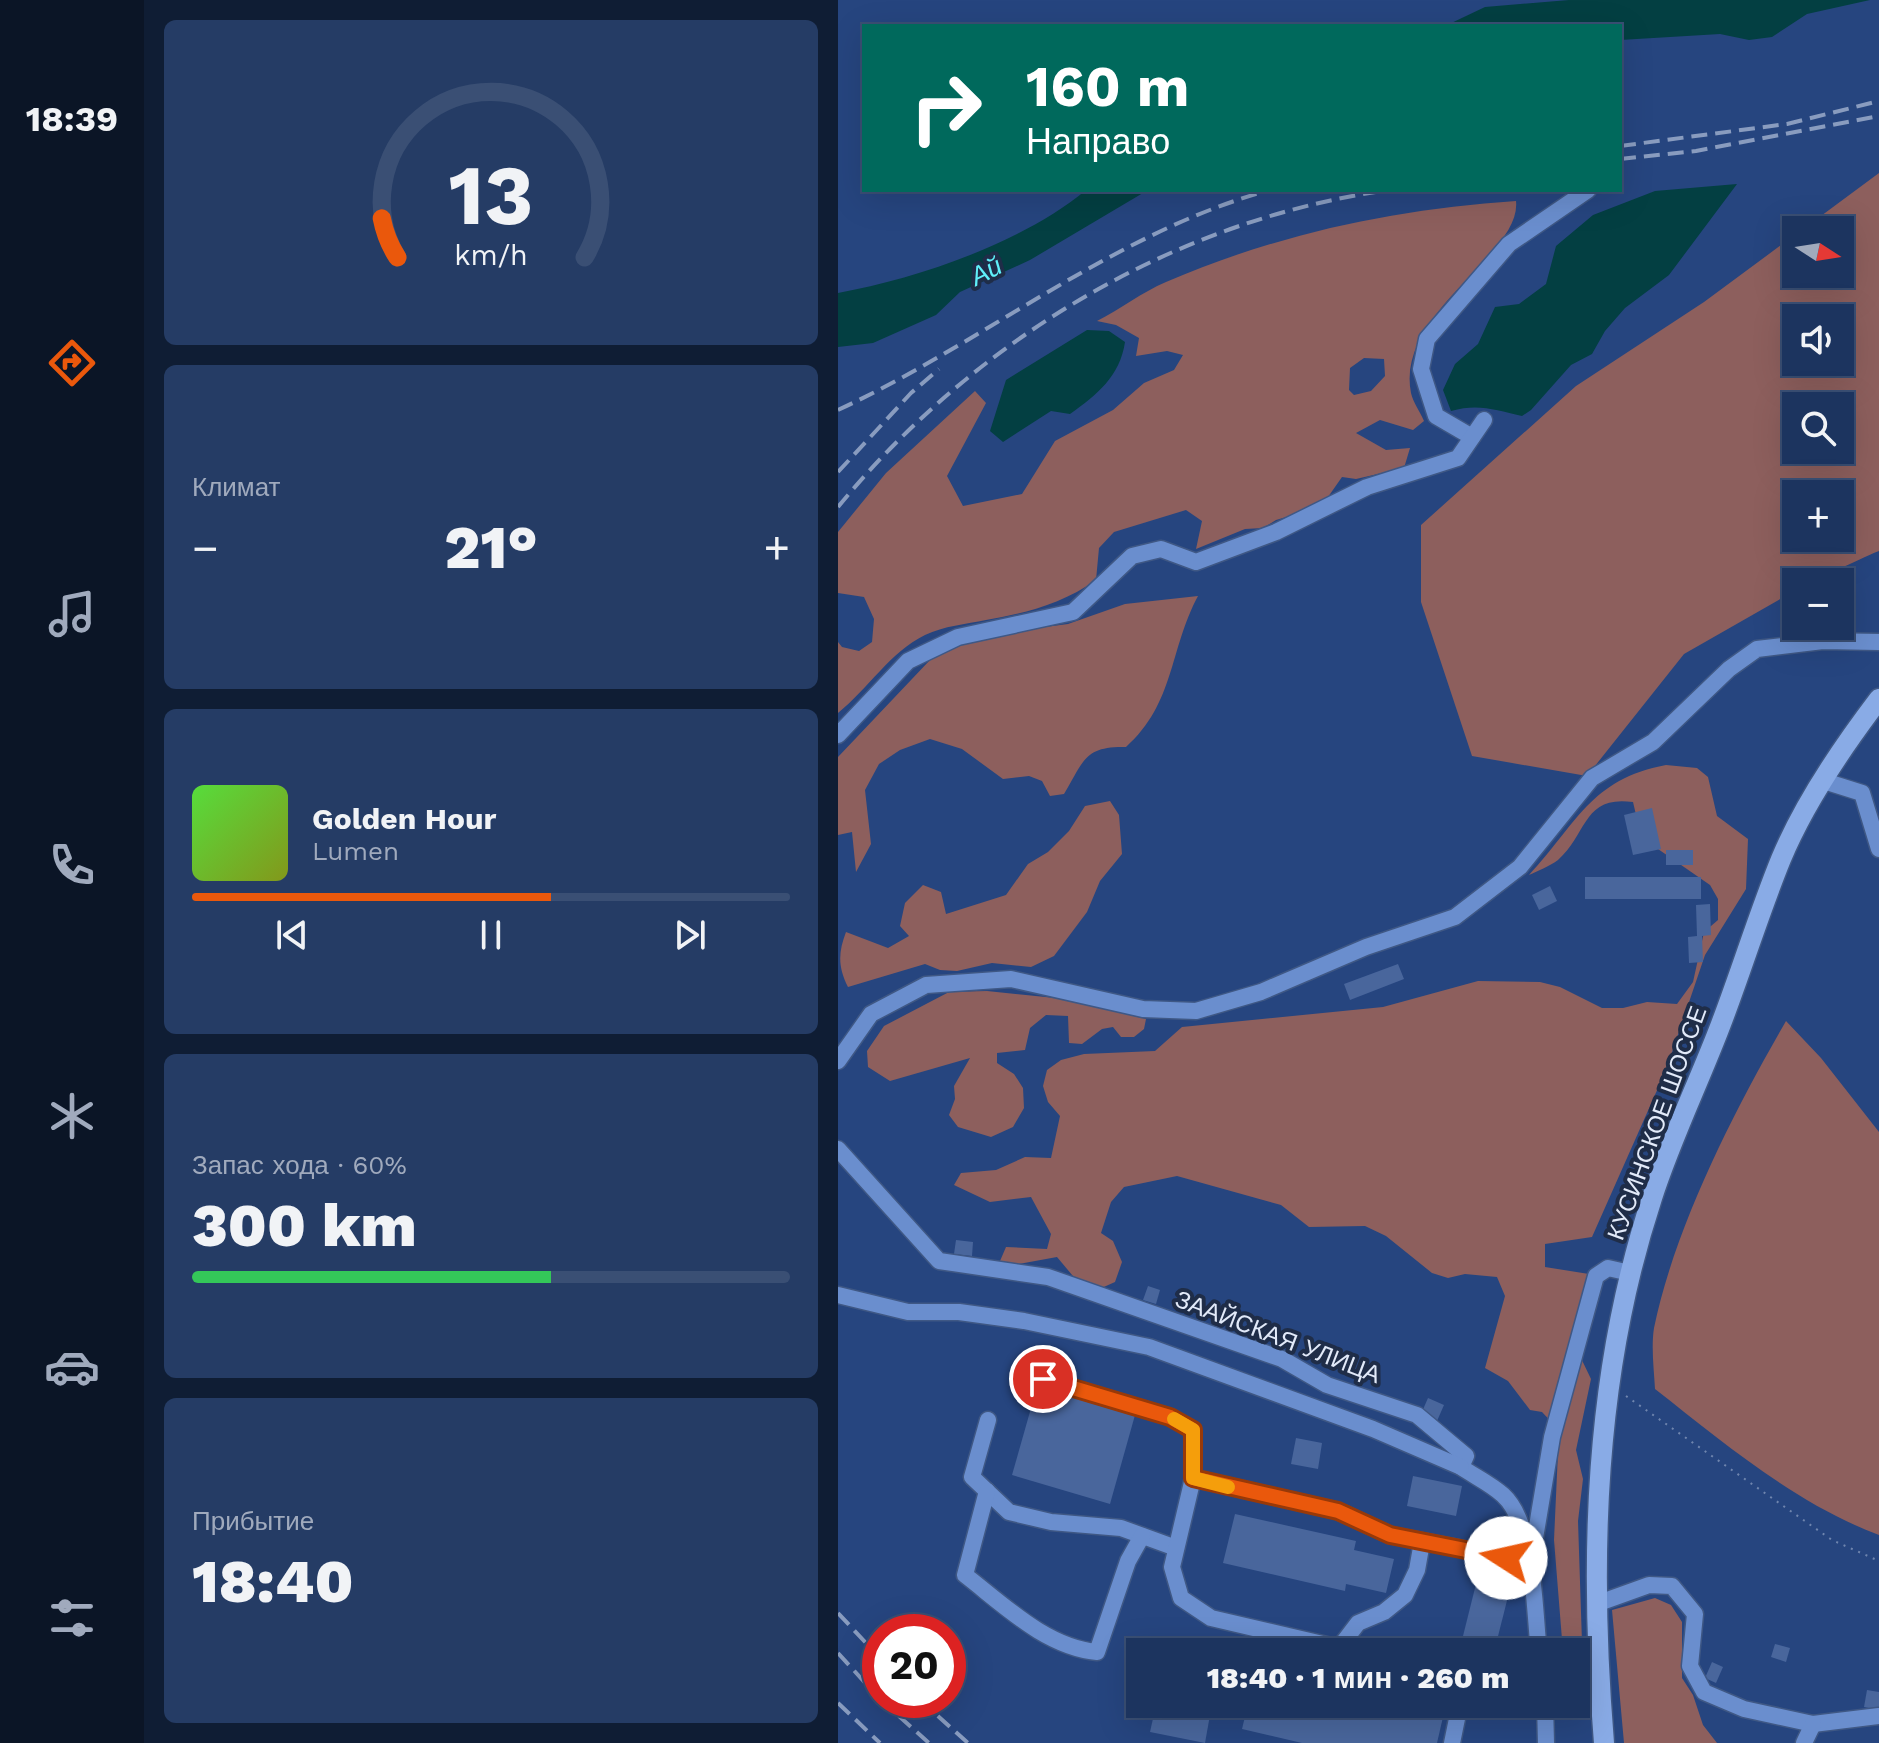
<!DOCTYPE html>
<html lang="ru">
<head>
<meta charset="utf-8">
<style>
  body { margin:0; font-family:"Work Sans",sans-serif; background:#253c65; color:#f1f3f6; height:100vh; display:flex; flex-direction:column; font-size:30px; white-space:nowrap }
  * { box-sizing:border-box; margin:0 }
  p { font-size:26px; color:#a0aabd }
  .icon { flex:none; width:44px; height:44px; fill:none; stroke:currentColor; stroke-width:2; stroke-linecap:round; stroke-linejoin:round }
  .map { position:relative; flex:1; overflow:hidden }
  .side { display:flex; flex-direction:column; gap:20px; padding:20px; background:#0f1d34; width:694px }
  .side>* { flex:none }
  .top-card { position:absolute; left:24px; top:24px; width:760px; height:168px; border-radius:0px; box-shadow:0 8px 32px #0002,0 0 0 2px #3a4f74; background:#00695c; color:#fff; overflow:hidden }
  .needle { width:52px; rotate:102deg }
  .tools { position:absolute; left:944px; top:216px; display:grid; gap:16px }
  .tools a { display:grid; place-items:center; width:72px; height:72px; border-radius:0px; background:#1c345f; box-shadow:0 8px 32px #0002,0 0 0 2px #3a4f74; font-size:40px }
  .speed { position:absolute; left:24px; top:1614px; display:flex; gap:16px; font-size:40px; font-weight:700; text-align:center }
  .speed>* { display:grid; place-content:center; width:104px; height:104px; border-radius:50%; background:#1c345f; box-shadow:0 8px 32px #0002,0 0 0 2px #3a4f74; line-height:1 }
  .speed .limit { border:12px solid #d22; background:#fff; color:#111 }
  .pin { position:absolute; display:grid; place-items:center; width:68px; height:68px; color:#fff; margin:-34px; border:4px solid #fff; border-radius:50%; box-shadow:0 2px 8px #0007 }
  .me { position:absolute; width:88px; margin:-44px; rotate:280deg; stroke-linejoin:round; filter:drop-shadow(0 0 6px #0008) }
  .turn { display:flex; align-items:center; gap:28px; height:168px; padding:0 32px; font-size:36px }
  .turn .icon { width:104px; height:104px; stroke-width:2.5 }
  .turn b { display:block; font-size:56px; line-height:68px }
  .big { font-size:60px; font-weight:800; line-height:1.1 }
  .side .widget { flex:1; display:flex; flex-direction:column; justify-content:center; gap:12px; min-width:0; padding:0 28px; border-radius:12px; background:#253c65 }
  .side .dial { align-items:center; gap:0 }
  .dial svg { height:208px; overflow:visible; fill:none; stroke:#3a4f74; stroke-width:7; stroke-linecap:round; text-anchor:middle }
  .dial text { fill:#f1f3f6; stroke:none }
  .song { display:flex; align-items:center; gap:24px }
  .cover { width:96px; height:96px; border-radius:12px; background:linear-gradient(135deg,hsl(110 70% 55%),hsl(70 70% 35%)) }
  .played { height:8px; border-radius:4px; background:linear-gradient(90deg,#ea580c 60%,#3a4f74 60%) }
  .keys { display:flex; justify-content:space-around; direction:ltr }
  .heat { display:flex; justify-content:space-between; align-items:center; font-size:44px; direction:ltr }
  .charge { height:12px; border-radius:6px; background:linear-gradient(90deg,#34c759 60%,#3a4f74 0) }
  .trip { position:absolute; left:288px; top:1638px; width:464px; height:80px; border-radius:0px; background:#1c345f; box-shadow:0 8px 32px #0002,0 0 0 2px #3a4f74; font-weight:800; line-height:80px; text-align:center }
  main { display:flex; flex:1; min-height:0 }
  .tabs { display:flex; flex-direction:column; width:144px; justify-content:space-around; align-items:center; background:#0b1526; color:#a0aabd }
  .tabs .icon { width:56px; height:56px }
  .tabs .current { color:#ea580c }
  .tabs b { font-size:36px; color:#f1f3f6 }
  .map>svg:first-child { display:block }
  .green { fill:#8d5f5d; fill-rule:evenodd }
  .water { fill:#033f42 }
  .building { fill:#49669c }
  .lines { fill:none; stroke-linecap:round; stroke-linejoin:round }
  .minor-casing { stroke:#3f5885; stroke-width:19 }
  .major-casing { stroke:#3f5885; stroke-width:23 }
  .path { stroke:#6f85ae; stroke-width:2; stroke-dasharray:2 6; stroke-linecap:butt }
  .minor { stroke:#6a8ece; stroke-width:16 }
  .major { stroke:#89abe6; stroke-width:20 }
  .rail { stroke:#899cbf; stroke-width:4; stroke-dasharray:16 8; stroke-linecap:butt }
  .route-casing { stroke:#983908; stroke-width:20 }
  .route { stroke:#ea580c; stroke-width:14 }
  .slow { stroke:#f59e0b; stroke-width:14 }
  .labels { text-anchor:middle; stroke-width:8; stroke-linejoin:round; paint-order:stroke }
  .street-label { font-size:24px; fill:#e2eaf9; stroke:#1f2d48 }
  .water-label { font-size:26px; font-style:italic; fill:#60f0fa; stroke:#1f2d48 }
</style>
</head>
<body>
<main>
<nav class="tabs">
<b>18:39</b>
<svg class="icon current" aria-label="directions" viewBox="0 0 24 24"><path d="M12 3l9 9-9 9-9-9zM9 14v-3h6M13 9l2 2-2 2"/></svg>
<svg class="icon" aria-label="music" viewBox="0 0 24 24"><path d="M9 18V5l10-2v13"/><circle cx="6" cy="18" r="3"/><circle cx="16" cy="16" r="3"/></svg>
<svg class="icon" aria-label="phone" viewBox="0 0 24 24"><path d="M5 4h4l2 5-3 2q2 4 5 5l2-3 5 2v4C11 20 4 13 5 4z"/></svg>
<svg class="icon" aria-label="climate" viewBox="0 0 24 24"><path d="M12 3v18M4 7l16 10M4 17L20 7"/></svg>
<svg class="icon" aria-label="car" viewBox="0 0 24 24"><path d="M5 17H2v-5l4-1 3-4h7l3 4 3 1v5h-3M9 17h6M6 11h13"/><circle cx="7" cy="17" r="2"/><circle cx="17" cy="17" r="2"/></svg>
<svg class="icon" aria-label="filters" viewBox="0 0 24 24"><path d="M4 7h16M4 17h16"/><circle cx="9" cy="7" r="2"/><circle cx="15" cy="17" r="2"/></svg>
</nav>
<section class="side">
<div class="widget dial"><svg viewBox="0 0 100 80">
<path d="M14 69A42 42 0 1 1 86 69"/>
<path d="M14 69A42 42 0 0 1 8 54" stroke="#ea580c"/>
<text x="50" y="56" font-size="32" font-weight="700">13</text>
<text x="50" y="72" font-size="11">km/h</text>
</svg></div>
<div class="widget"><p>Климат</p>
<div class="heat"><a>−</a><b class="big">21°</b><a>+</a></div>
</div>
<div class="widget">
<div class="song"><i class="cover"></i><div><b>Golden Hour</b><p>Lumen</p></div></div>
<div class="played"></div>
<div class="keys"><svg class="icon" aria-label="previous" viewBox="0 0 24 24"><path d="M18 5L8 12l10 7zM5 5v14"/></svg><svg class="icon" aria-label="pause" viewBox="0 0 24 24"><path d="M8 5v14M16 5v14"/></svg><svg class="icon" aria-label="next" viewBox="0 0 24 24"><path d="M6 5l10 7-10 7zM19 5v14"/></svg></div>
</div>
<div class="widget"><p>Запас хода · 60%</p><b class="big">300 km</b><div class="charge"></div></div>
<div class="widget"><p>Прибытие</p><b class="big">18:40</b></div>
</section>
<div class="map">
<svg width="1041" height="1743" viewBox="0 0 1041 1743">
  <rect width="100%" height="100%" fill="#26457f"/>
  <!-- green -->
  <g class="green">
    <path d="M1041,173V551C1017,560 981,582 958,582V590L846,654L749,776L634,756L583,602V525L738,386L866,302L958,234V274H1002V230H964ZM958,318H1002V362H958ZM958,406H1002V450H958ZM958,494H1002V538H958Z"/>
    <path d="M678,201C684,255 557,312 573,393C575,402 582,412 586,421L575,430L542,420L518,433L548,450L572,448L566,468L518,479L504,477L483,507L438,520L425,528L407,529L358,549L364,521L348,510L276,532L261,548L258,580C224,604 188,613 148,620C128,624 106,626 87,635C52,652 30,689 0,713V642L4,647L21,651L34,642L36,619L26,597L0,593V532L48,473L137,391L148,403L109,476L125,506L184,494L217,441L275,410L306,383L336,370L345,355L329,351L298,356L301,338L278,325L259,321C283,309 304,292 328,282C439,234 557,209 678,201ZM526,358L546,359L547,376L533,391L516,395L511,390L512,368Z"/>
    <path d="M360,596C331,650 337,703 288,747C246,746 246,761 226,794L212,796L204,781L191,776L165,779L124,749L92,739L62,750L41,764L27,790L33,844L18,872L14,832L0,835V757L92,660L137,636L230,624L287,604Z"/>
    <path d="M828,765L859,768L870,777L879,816L910,839L908,889L867,955L828,1070L754,1237L707,1244V1267L751,1274L741,1354L753,1379L738,1450L745,1479L740,1521L744,1642L738,1654L725,1652L716,1540L721,1430L704,1412L692,1410L670,1381L647,1368L667,1296L659,1277L627,1274L610,1278L594,1273L548,1236L527,1226L471,1227L443,1205L339,1176L286,1187L273,1202L263,1233L275,1241L284,1262L277,1282L250,1294L219,1257L159,1268L168,1247L209,1249L213,1234L193,1197L152,1202L116,1185L123,1173L158,1170L187,1157L213,1158L222,1116L210,1102L205,1086L209,1070L223,1060L246,1054L317,1051L344,1027L545,1007L640,981L702,982L722,987L764,1008H785L809,1002L839,1004L855,982L866,932L880,920V899L872,885L820,849L799,819L795,802C745,795 750,833 720,860C712,866 700,871 691,875C738,825 752,779 828,765Z"/>
    <path d="M272,801L281,815L284,854L262,881L249,912L216,956L193,967L154,963L119,971L102,970L87,964L10,987C0,967 0,953 8,932L50,948L71,936L62,926L67,903L85,885L103,892L108,914L168,895L190,864L210,852L231,831L247,806Z"/>
    <path d="M149,991L227,999L308,1019L306,1029L296,1037H283L275,1027L264,1029L244,1044L231,1043L230,1016L208,1015L192,1028L187,1050L159,1053V1063L176,1074L185,1088L186,1108L175,1127L153,1137L120,1127L111,1115L117,1099L116,1086L132,1058L52,1081L30,1067L29,1051L46,1026L111,992Z"/>
    <path d="M948,1021L983,1058L1041,1132V1535C958,1504 886,1443 817,1389C816,1370 813,1347 816,1328C837,1226 896,1111 948,1021Z"/>
    <path d="M817,1598L833,1605L844,1622V1678L855,1695L865,1725L879,1743H786L774,1610Z"/>
  </g>
  <!-- water -->
  <g class="water">
    <path d="M731,0H1032L969,14L934,37L911,40L882,34L782,40V26H607L647,7Z"/>
    <path d="M899,184L831,275L787,308L767,331L754,354L733,365L693,410L684,416C658,410 640,403 613,411L605,390L617,364L640,344L657,307L681,304L708,284L718,246L755,215L817,191Z"/>
    <path d="M248,190H310L192,260L122,292L98,315L35,343L0,347V293C81,278 184,243 248,190Z"/>
    <path d="M249,330L271,331L287,342C282,376 259,395 232,414L213,411L165,442L152,431L168,380Z"/>
  </g>
  <!-- building -->
  <g class="building">
    <path d="M814,808L823,849L795,855L786,815Z"/>
    <rect x="828" y="850" width="27" height="15"/>
    <rect x="747" y="877" width="116" height="22"/>
    <path d="M712,886L719,901L701,910L694,895Z"/>
    <path d="M872,904L873,935L864,936L865,962L851,963L850,937L859,936L858,905Z"/>
    <path d="M560,964L566,979L512,1000L506,984Z"/>
    <path d="M118,1240L135,1242L134,1256L116,1254Z"/>
    <path d="M310,1286L322,1290L318,1304L305,1300Z"/>
    <path d="M199,1387L297,1415L272,1504L174,1475Z"/>
    <path d="M590,1398L606,1405L599,1421L583,1414Z"/>
    <path d="M458,1438L484,1443L480,1469L453,1464Z"/>
    <path d="M575,1476L624,1486L618,1516L569,1506Z"/>
    <path d="M397,1514L518,1541L516,1550L556,1559L548,1593L508,1584L507,1591L385,1563Z"/>
    <path d="M644,1560L677,1569L656,1652L622,1648Z"/>
    <path d="M937,1644L952,1648L948,1662L933,1657Z"/>
    <path d="M874,1662L885,1667L878,1683L867,1678Z"/>
    <path d="M1029,1690L1041,1692V1710L1026,1707Z"/>
    <path d="M410,1704H608L599,1743H464L404,1729Z"/>
    <path d="M318,1705L372,1715L367,1743L312,1732Z"/>
  </g>
  <g class="lines">
    <defs>
      <g id="minor">
        <path d="M634,437L598,416L583,369L589,339L671,244L750,190"/>
        <path d="M0,735L70,661L120,637L235,612L294,556L323,549L358,562L438,532L529,487L620,458L646,420"/>
        <path d="M986,781L1024,793L1041,849"/>
        <path d="M0,1061L33,1014L88,985L173,979L305,1009L358,1011L423,992L528,947L617,917L682,867L754,778L815,742L891,669L919,649L985,641L1041,642"/>
        <path d="M0,1149L101,1261L210,1277L444,1359L489,1385L579,1415L628,1456L623,1467C636,1476 653,1484 665,1495C697,1524 696,1611 701,1652"/>
        <path d="M0,1295L70,1312H121L186,1321L311,1347L535,1429L623,1467"/>
        <path d="M205,1379L332,1417L355,1430V1478L500,1511L552,1535L693,1562L714,1437L758,1276L770,1268L792,1273"/>
        <path d="M150,1420L134,1477L171,1512L213,1522L283,1528L338,1548"/>
        <path d="M355,1478L334,1567L343,1598L373,1618L519,1652"/>
        <path d="M149,1491L127,1575C167,1606 208,1647 259,1652L290,1561L304,1536"/>
        <path d="M761,1603L811,1585L834,1586L857,1614L852,1666L866,1692L906,1709L975,1724L1041,1716"/>
        <path d="M501,1648L520,1623L546,1612L567,1595L579,1570L584,1542"/>
        <path d="M707,1704L708,1743"/>
        <path d="M614,1743L622,1704"/>
        <path d="M966,1743L975,1724"/>
      </g>
      <path id="major" d="M766,1743C751,1560 756,1374 814,1198C833,1139 861,1082 883,1024C904,969 921,913 943,859C965,806 1006,745 1041,699"/>
    </defs>
    <!-- minor casing -->
    <use href="#minor" class="minor-casing"/>
    <!-- major casing -->
    <use href="#major" class="major-casing"/>
    <!-- path -->
    <path class="path" d="M788,1396L994,1540L1041,1561"/>
    <!-- minor -->
    <use href="#minor" class="minor"/>
    <!-- major -->
    <use href="#major" class="major"/>
    <!-- rail -->
    <g class="rail">
      <path d="M782,146L949,124L1041,101"/>
      <path d="M782,159L858,151L1041,116"/>
      <path d="M0,410C147,342 275,233 432,190"/>
      <path d="M0,472L73,393L101,369"/>
      <path d="M0,507C137,340 336,220 551,190"/>
      <path d="M0,1613L42,1658"/>
      <path d="M0,1653L42,1699"/>
      <path d="M43,1700L91,1743"/>
      <path d="M82,1700L130,1743"/>
      <path d="M0,1703L42,1743"/>
    </g>
  </g>
  <g class="lines">
    <defs>
      <path id="route" d="M205,1379L332,1417L355,1430V1478L500,1511L552,1535L668,1558"/>
    </defs>
    <!-- route casing -->
    <use href="#route" class="route-casing"/>
    <!-- route -->
    <use href="#route" class="route"/>
    <!-- slow -->
    <path class="slow" d="M336,1419L355,1430V1478L390,1487"/>
  </g>
  <g class="labels">
    <!-- street labels -->
    <g class="street-label">
      <text transform="translate(819 1123) rotate(-70)" y="8">КУСИНСКОЕ ШОССЕ</text>
      <text transform="translate(440 1337) rotate(21)" y="8">ЗААЙСКАЯ УЛИЦА</text>
    </g>
    <!-- water labels -->
    <g class="water-label">
      <text transform="translate(148 271) rotate(-27)" y="9">Ай</text>
    </g>
  </g>
</svg>
<div class="tools">
<a><svg class="needle" viewBox="-14 -14 28 28"><path d="M0-13l5 13h-10z" fill="#e53935"/><path d="M0 13l5-13h-10z" fill="#a0aabd"/></svg></a>
<a><svg class="icon" aria-label="sound" viewBox="0 0 24 24"><path d="M4 9h4l5-4v14l-5-4H4zM17 9q2 3 0 6"/></svg></a>
<a><svg class="icon" aria-label="search" viewBox="0 0 24 24"><circle cx="10" cy="10" r="6"/><path d="M15 15l6 6"/></svg></a>
<a>+</a>
<a>−</a>
</div>
<div class="speed"><div class="limit">20</div></div>
<div class="pin" style="left:205px;top:1379px;background:#d93025"><svg class="icon" aria-label="arrive" viewBox="0 0 24 24"><path d="M6 21V4h12l-3 4 3 4H6"/></svg></div>
<svg class="me" style="left:668px;top:1558px" viewBox="-20 -20 40 40"><circle r="19" fill="#fff"/><path d="M0-13L10 11 0 6-10 11z" fill="#ea580c"/></svg>
<div class="trip">18:40 · 1 мин · 260 m</div>
<div class="top-card">
<div class="turn"><svg class="icon" aria-label="right" viewBox="0 0 24 24"><path d="M7 20v-9h11M14 6l5 5-5 5"/></svg><div><b>160 m</b>Направо</div></div>
</div>
</div>
</main>
</body>
</html>
